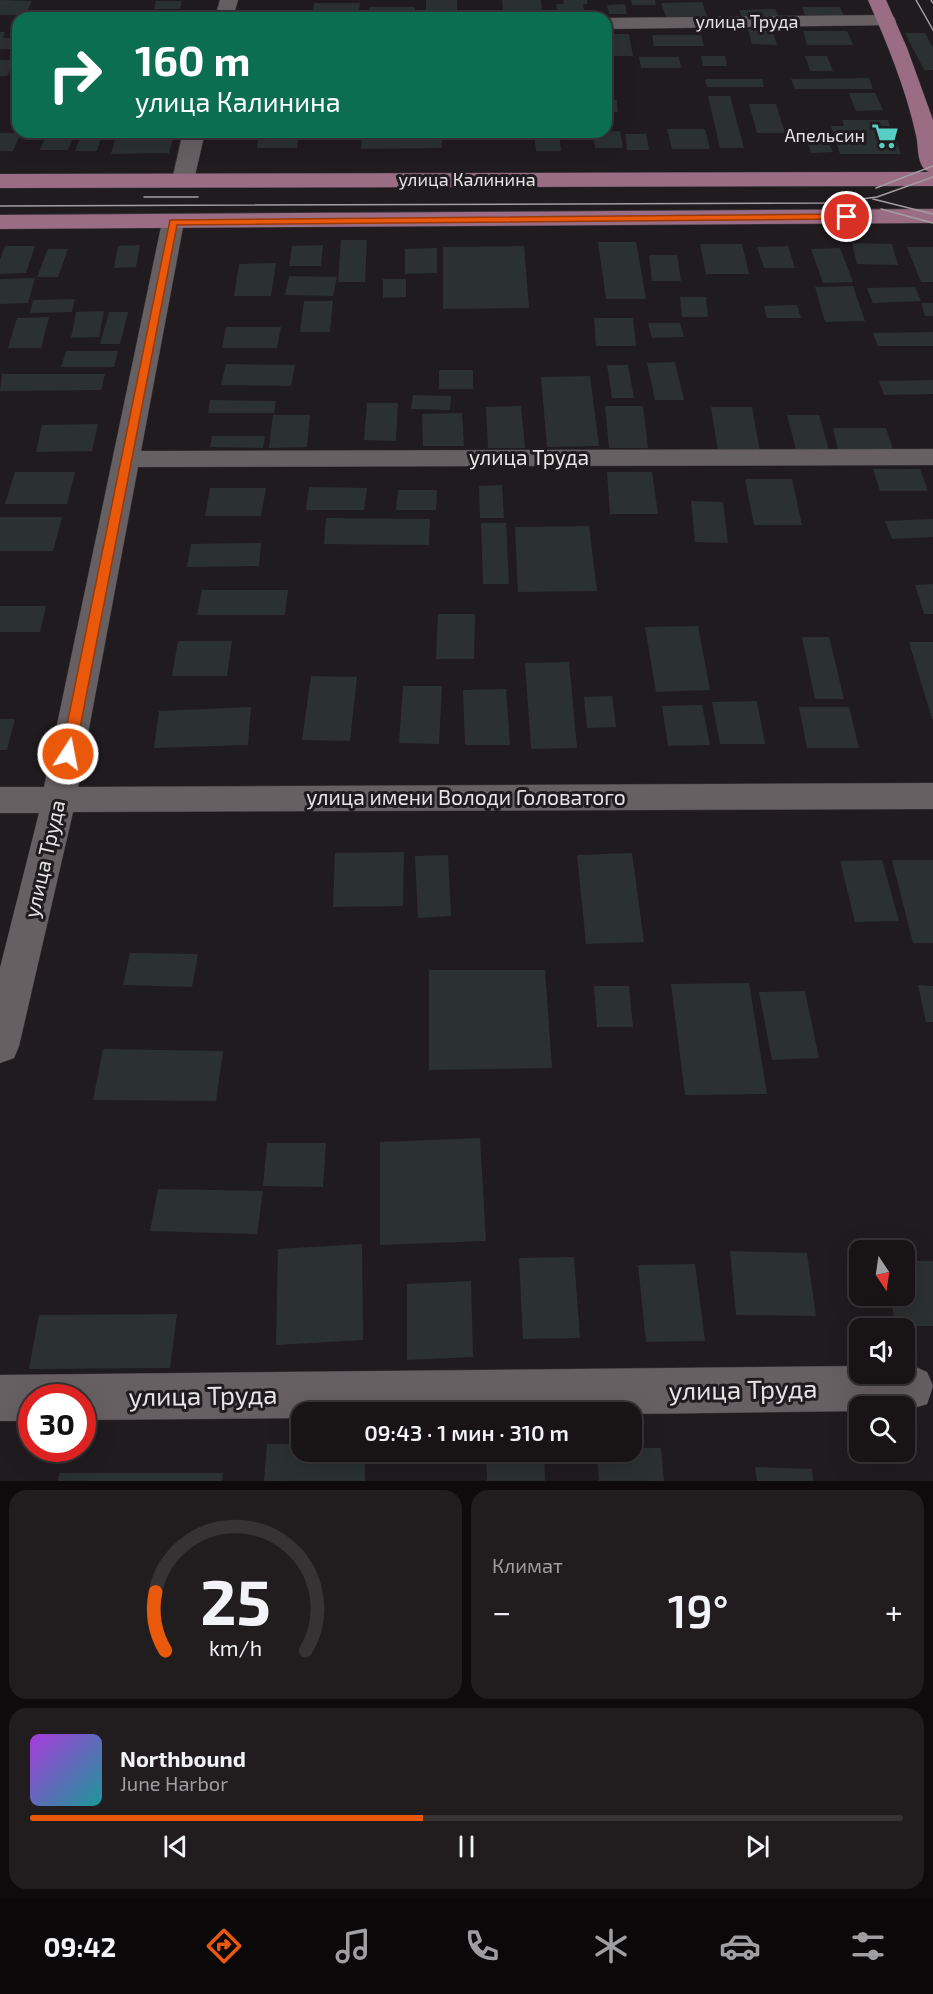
<!DOCTYPE html>
<html lang="ru">
<head>
<meta charset="utf-8">
<style>
  body { margin:0; font-family:"Exo 2",sans-serif; background:#211d1f; color:#f1f3f6; height:100vh; display:flex; flex-direction:column; font-size:22px; white-space:nowrap }
  * { box-sizing:border-box; margin:0 }
  p { font-size:20px; color:#9f9ea1 }
  .icon { flex:none; width:33px; height:33px; fill:none; stroke:currentColor; stroke-width:2; stroke-linecap:round; stroke-linejoin:round }
  .map { position:relative; height:1481px; overflow:hidden }
  .panel { display:flex; flex-direction:column; gap:9px; padding:9px; background:#0d0b0c; flex:1 }
  .panel>* { flex:none }
  .guide { position:absolute; left:12px; top:12px; width:600px; height:126px; border-radius:18px; box-shadow:0 6px 24px #0002,0 0 0 2px #363335; background:#0b6e4f; color:#fff; overflow:hidden }
  .needle { width:39px; rotate:167deg }
  .controls { position:absolute; left:849px; top:1240px; display:grid; gap:12px }
  .controls a { display:grid; place-items:center; width:66px; height:66px; border-radius:12px; background:#181416; box-shadow:0 6px 24px #0002,0 0 0 2px #363335; font-size:30px }
  .speed { position:absolute; left:18px; top:1384px; display:flex; gap:12px; font-size:30px; font-weight:700; text-align:center }
  .speed>* { display:grid; place-content:center; width:78px; height:78px; border-radius:50%; background:#181416; box-shadow:0 6px 24px #0002,0 0 0 2px #363335; line-height:1 }
  .speed .limit { border:9px solid #d22; background:#fff; color:#111 }
  .pin { position:absolute; display:grid; place-items:center; width:51px; height:51px; color:#fff; margin:-26px; border:3px solid #fff; border-radius:50%; box-shadow:0 2px 6px #0007 }
  .me { position:absolute; width:66px; margin:-33px; rotate:11deg; stroke-linejoin:round; filter:drop-shadow(0 0 4px #0008) }
  .turn { display:flex; align-items:center; gap:21px; height:126px; padding:0 24px; font-size:27px }
  .turn .icon { width:78px; height:78px; stroke-width:2.5 }
  .turn b { display:block; font-size:42px; line-height:51px }
  .big { font-size:45px; font-weight:600; line-height:1.1 }
  .panel .widget { flex:1; display:flex; flex-direction:column; justify-content:center; gap:9px; min-width:0; padding:0 21px; border-radius:18px; background:#211d1f }
  .panel .dial { align-items:center; gap:0 }
  .dial svg { height:156px; overflow:visible; fill:none; stroke:#363335; stroke-width:7; stroke-linecap:round; text-anchor:middle }
  .dial text { fill:#f1f3f6; stroke:none }
  .song { display:flex; align-items:center; gap:18px }
  .cover { width:72px; height:72px; border-radius:9px; background:linear-gradient(135deg,hsl(280 70% 55%),hsl(180 70% 35%)) }
  .played { height:6px; border-radius:3px; background:linear-gradient(90deg,#ea580c 45%,#363335 45%) }
  .keys { display:flex; justify-content:space-around; direction:ltr }
  .heat { display:flex; justify-content:space-between; align-items:center; font-size:33px; direction:ltr }
  .panel .tiles { flex:1; display:grid; gap:9px; grid-template-columns:1fr 1fr }
  .widget:last-child { grid-column:span 2 }
  .trip { position:absolute; left:291px; top:1402px; width:351px; height:60px; border-radius:18px; background:#181416; box-shadow:0 6px 24px #0002,0 0 0 2px #363335; font-weight:600; line-height:60px; text-align:center }
  .menu { display:flex; height:96px; justify-content:space-around; align-items:center; background:#0a0809; color:#9f9ea1 }
  .menu .icon { width:42px; height:42px }
  .menu .selected { color:#ea580c }
  .menu b { font-size:27px; color:#f1f3f6 }
  .map>svg:first-child { display:block }
  .building { fill:#2b3130 }
  .lines { fill:none; stroke-linecap:round; stroke-linejoin:round }
  .minor-casing { stroke:#3b3739; stroke-width:1 }
  .major-casing { stroke:#3b3739; stroke-width:1 }
  .minor { fill:#666063; fill-rule:evenodd }
  .major { fill:#9a6d85; fill-rule:evenodd }
  .tram { stroke:#a29ea0; stroke-width:1.5 }
  .route { fill:#ea580c; stroke:#983908; stroke-width:1.5 }
  .labels { text-anchor:middle; stroke-width:6; stroke-linejoin:round; paint-order:stroke }
  .far-street-label { font-size:18px; fill:#e7e4e5; stroke:#201b1e }
  .far-poi-label { font-size:18px; fill:#e7e4e5; stroke:#201b1e; text-anchor:end }
  .street-label { font-size:21px; fill:#e7e4e5; stroke:#201b1e }
  .near-street-label { font-size:26px; fill:#e7e4e5; stroke:#201b1e }
</style>
</head>
<body>
<div class="map">
<svg width="933" height="1481" viewBox="0 0 933 1481">
  <rect width="100%" height="100%" fill="#201b1e"/>
  <!-- building -->
  <g class="building">
    <path d="M0,0L32,1L25,15H0Z"/>
    <rect x="426" y="0" width="31" height="16"/>
    <path d="M502,0H541L542,12H503Z"/>
    <path d="M563,0H587V4H583L585,15L558,16L556,4H564Z"/>
    <path d="M631,0H655L656,5H632Z"/>
    <path d="M156,1H182L180,9H154Z"/>
    <path d="M702,2L707,16L666,17L661,3Z"/>
    <path d="M314,3H360L358,18H312Z"/>
    <path d="M625,4L627,14H609L607,5Z"/>
    <path d="M369,7H415V18H368Z"/>
    <path d="M802,7H840L845,18H806Z"/>
    <path d="M775,9L779,17L742,18L739,10Z"/>
    <path d="M748,29H772L777,45L752,44Z"/>
    <path d="M803,31H847L853,45H807Z"/>
    <path d="M0,32H5L3,38H15L11,49H0Z"/>
    <path d="M905,33H925L933,48V70H924Z"/>
    <path d="M608,34H629L633,56H611Z"/>
    <path d="M652,35H701L704,46H654Z"/>
    <path d="M701,56H725L727,66H703Z"/>
    <path d="M805,56H827L833,71H810Z"/>
    <path d="M639,57H679L681,68H641Z"/>
    <path d="M0,60H15L7,76H0Z"/>
    <path d="M869,78L873,89H795L791,79Z"/>
    <path d="M705,79H762L764,87H707Z"/>
    <path d="M849,93H875L883,110L856,111Z"/>
    <path d="M708,96H730L744,148H720Z"/>
    <path d="M606,100H617L618,112H606Z"/>
    <path d="M749,104H776L785,133H757Z"/>
    <path d="M842,120H888L901,154H840L831,126H844Z"/>
    <path d="M667,129H705L710,149H672Z"/>
    <path d="M620,131L623,148H595L593,132Z"/>
    <path d="M47,132H75L68,150H40Z"/>
    <path d="M82,132H103L97,151H75Z"/>
    <path d="M362,132H442V148L361,149Z"/>
    <path d="M0,133H21L13,151H0Z"/>
    <path d="M534,133H559L561,151H536Z"/>
    <path d="M259,134H299L297,148H257Z"/>
    <path d="M625,134H646L649,150H627Z"/>
    <path d="M116,136H174L169,153L111,154Z"/>
    <path d="M805,136H826L833,152L811,153Z"/>
    <path d="M341,240H367L365,282H338Z"/>
    <path d="M598,242H636L646,299H606Z"/>
    <path d="M852,243L892,244L898,265L857,264Z"/>
    <path d="M700,244H742L749,274H706Z"/>
    <path d="M140,245L136,267L114,268L118,246Z"/>
    <path d="M323,245L321,266H289L292,246Z"/>
    <path d="M5,246H35L26,273L0,274V260Z"/>
    <path d="M524,246L529,308L443,309V247Z"/>
    <path d="M788,246L795,268H764L757,247Z"/>
    <path d="M907,247H933V282H921Z"/>
    <path d="M437,248V273L405,274V249Z"/>
    <path d="M840,248L853,282L823,283L811,249Z"/>
    <path d="M48,249H68L58,277H37Z"/>
    <path d="M649,255H677L681,281H652Z"/>
    <path d="M276,263L271,296H234L239,264Z"/>
    <path d="M289,276L337,277L333,296L285,295Z"/>
    <path d="M35,278L28,303L0,304V279Z"/>
    <path d="M383,279H406V297L383,298Z"/>
    <path d="M853,286L865,321L825,322L815,287Z"/>
    <path d="M915,287L921,301L873,303L867,288Z"/>
    <path d="M680,297H706L708,317H682Z"/>
    <path d="M75,299L72,312L30,313L33,300Z"/>
    <path d="M304,301H333L330,332H300Z"/>
    <path d="M921,303H933V316H925Z"/>
    <path d="M797,305L801,318H767L764,306Z"/>
    <path d="M104,311L99,337L71,338L76,312Z"/>
    <path d="M109,312H128L120,344H100Z"/>
    <path d="M49,317L41,348H8L17,318Z"/>
    <path d="M594,318H633L636,346H596Z"/>
    <path d="M648,323H680L684,337L652,338Z"/>
    <path d="M226,327H281L277,348H222Z"/>
    <path d="M933,332V346H878L873,333Z"/>
    <path d="M66,351H118L114,367H61Z"/>
    <path d="M675,362L684,400H655L647,363Z"/>
    <path d="M226,364L295,365L291,386L221,385Z"/>
    <path d="M607,365H628L634,398H612Z"/>
    <rect x="439" y="370" width="34" height="19"/>
    <path d="M2,374H105L101,390L0,391Z"/>
    <path d="M590,376L599,446L547,447L541,377Z"/>
    <path d="M933,380V394L884,395L879,381Z"/>
    <path d="M413,395L451,396L450,410L411,409Z"/>
    <path d="M210,400L276,401L274,413H208Z"/>
    <path d="M367,403H398L396,441L364,440Z"/>
    <path d="M521,406L525,448H488L486,407Z"/>
    <path d="M605,406H643L648,448H609Z"/>
    <path d="M711,407H752L760,452L718,451Z"/>
    <path d="M462,413L464,446H423L422,414Z"/>
    <path d="M273,415H310L307,447L269,448Z"/>
    <path d="M787,415H819L829,450H796Z"/>
    <path d="M98,424L92,451L36,452L42,425Z"/>
    <path d="M833,428H886L893,450H838Z"/>
    <path d="M212,436H265L263,448L210,447Z"/>
    <path d="M873,469H920L928,491H880Z"/>
    <path d="M15,472H75L67,504H5Z"/>
    <path d="M607,472H652L658,514H610Z"/>
    <path d="M745,479H792L802,525H754Z"/>
    <path d="M502,485L504,518H480L479,486Z"/>
    <path d="M309,487L367,488L364,510H306Z"/>
    <path d="M210,488H266L261,516H205Z"/>
    <path d="M398,490H437L436,510H396Z"/>
    <path d="M691,501L723,502L728,543L695,542Z"/>
    <path d="M0,517H62L53,551H0Z"/>
    <path d="M326,518L430,519L429,545L324,544Z"/>
    <path d="M933,519V537L892,539L885,521Z"/>
    <path d="M481,523H506L509,584H483Z"/>
    <path d="M589,526L597,591L518,592L515,527Z"/>
    <path d="M261,543L259,566L187,567L191,544Z"/>
    <path d="M933,584V614H924L915,585Z"/>
    <path d="M202,590H288L285,615H197Z"/>
    <path d="M0,606H46L40,632H0Z"/>
    <path d="M438,614H475L474,659H436Z"/>
    <path d="M698,626L710,690L656,692L645,627Z"/>
    <path d="M802,637H829L844,699H815Z"/>
    <path d="M178,641H232L227,676H172Z"/>
    <path d="M909,642H933V719H932Z"/>
    <path d="M569,662L577,748L531,749L525,663Z"/>
    <path d="M311,676L357,677L350,741L302,740Z"/>
    <path d="M403,686H442L439,744L399,743Z"/>
    <path d="M506,689L510,745H465L463,690Z"/>
    <path d="M612,696L616,727L587,728L584,697Z"/>
    <path d="M757,701L765,744H720L712,702Z"/>
    <path d="M702,705L710,745L668,746L662,706Z"/>
    <path d="M251,707L248,745L154,748L159,711Z"/>
    <path d="M799,707H849L859,748H807Z"/>
    <path d="M0,719H15L7,750H0Z"/>
    <path d="M404,852L403,906L333,907L335,853Z"/>
    <path d="M632,853L644,942L586,944L577,855Z"/>
    <path d="M448,855L451,916L418,918L415,856Z"/>
    <path d="M882,860L899,921L855,922L840,861Z"/>
    <path d="M892,860H933V943H913Z"/>
    <path d="M130,953L198,954L192,987L123,985Z"/>
    <path d="M429,970H545L552,1068L429,1070Z"/>
    <path d="M749,983L767,1094L685,1095L671,984Z"/>
    <path d="M918,985L933,986V1022H926Z"/>
    <path d="M594,986H629L633,1027H597Z"/>
    <path d="M805,991L819,1058L772,1060L759,992Z"/>
    <path d="M103,1049L223,1051L216,1101L93,1100Z"/>
    <path d="M480,1138L486,1241L380,1245V1142Z"/>
    <path d="M267,1143H326L323,1187L263,1186Z"/>
    <path d="M158,1189L263,1191L257,1234L150,1231Z"/>
    <path d="M362,1244L363,1340L276,1345L278,1249Z"/>
    <path d="M730,1251L807,1253L816,1316L736,1315Z"/>
    <path d="M574,1257L580,1338L523,1339L519,1258Z"/>
    <path d="M904,1261H933V1326H896L890,1296H904Z"/>
    <path d="M695,1264L705,1341L646,1342L638,1265Z"/>
    <path d="M471,1281L473,1357L407,1360V1284Z"/>
    <path d="M177,1314L170,1368L29,1369L39,1315Z"/>
    <path d="M267,1444H302V1452H365V1481H264Z"/>
    <path d="M632,1448H661L664,1481H599L597,1452H632Z"/>
    <path d="M486,1452H544L545,1481H487Z"/>
    <path d="M755,1467L812,1469L813,1481H757Z"/>
    <path d="M59,1473H223L222,1481H58Z"/>
  </g>
  <g class="lines">
    <defs>
      <g id="minor">
        <path d="M220,0H238L233,18H215Z"/>
        <path d="M887,15L894,17L896,21L894,25L606,29V18H603Z"/>
        <path d="M183,132H205L194,180L191,185L183,187L175,185L172,180Z"/>
        <path d="M173,215L181,217L184,222L141,451L933,449V465L138,467L78,787L933,783V809L73,812L19,1046L14,1058L0,1063V968L39,813H0V787H44L162,222L165,217Z"/>
        <path d="M904,1365H911L927,1372L933,1386L927,1404L904,1411V1407H860V1411L632,1414L302,1413V1418L82,1420V1398H32V1421H0V1375L860,1366V1374H904Z"/>
      </g>
      <g id="major">
        <path d="M868,0H886L907,48L933,120V186L0,188V174L929,172C916,166 919,147 916,135C906,89 887,43 868,0Z"/>
        <path d="M933,209V223L0,229V215Z"/>
      </g>
    </defs>
    <!-- minor casing -->
    <use href="#minor" class="minor-casing"/>
    <!-- major casing -->
    <use href="#major" class="major-casing"/>
    <!-- minor -->
    <use href="#minor" class="minor"/>
    <!-- major -->
    <use href="#major" class="major"/>
    <!-- tram -->
    <g class="tram">
      <path d="M916,0L933,30"/>
      <path d="M931,0L933,3"/>
      <path d="M876,188L933,166"/>
      <path d="M144,197H198"/>
      <path d="M873,199L933,214"/>
      <path d="M0,206L830,203L877,197L933,177"/>
      <path d="M881,209L933,223"/>
    </g>
  </g>
  <!-- route -->
  <path class="route" d="M847,214L852,217L851,219L177,225L75,754L68,759L63,758L61,754L170,220Z"/>
  <!-- icons -->
  <defs>
    <symbol id="supermarket-bare" viewBox="-9 -9 18 18"><path d="M-6-5.5h2.5l.6 2H6L4.5 2H-2.5L-4.4-4H-6ZM-1.5 3.2a1.3 1.3 0 1 0 .1 0ZM3 3.2a1.3 1.3 0 1 0 .1 0Z" fill="#56cec3" stroke="#201b1e" stroke-width="2.5" paint-order="stroke"/></symbol>
  </defs>
  <g fill-rule="evenodd">
    <use href="#supermarket-bare" x="866" y="117" width="38" height="38"/>
  </g>
  <g class="labels">
    <!-- far-street labels -->
    <g class="far-street-label">
      <text x="747" y="28">улица Труда</text>
      <text x="467" y="186">улица Калинина</text>
    </g>
    <!-- far-poi labels -->
    <g class="far-poi-label">
      <text x="865" y="142">Апельсин</text>
    </g>
    <!-- street labels -->
    <g class="street-label">
      <text x="529" y="465">улица Труда</text>
      <text x="466" y="805">улица имени Володи Головатого</text>
      <text transform="translate(45 859) rotate(-77)" y="7">улица Труда</text>
    </g>
    <!-- near-street labels -->
    <g class="near-street-label">
      <text transform="translate(743 1390) rotate(-1)" y="9">улица Труда</text>
      <text transform="translate(203 1396) rotate(-1)" y="9">улица Труда</text>
    </g>
  </g>
</svg>
<div class="controls">
<a><svg class="needle" viewBox="-14 -14 28 28"><path d="M0-13l5 13h-10z" fill="#e53935"/><path d="M0 13l5-13h-10z" fill="#9f9ea1"/></svg></a>
<a><svg class="icon" aria-label="sound" viewBox="0 0 24 24"><path d="M4 9h4l5-4v14l-5-4H4zM17 9q2 3 0 6"/></svg></a>
<a><svg class="icon" aria-label="search" viewBox="0 0 24 24"><circle cx="10" cy="10" r="6"/><path d="M15 15l6 6"/></svg></a>
</div>
<div class="speed"><div class="limit">30</div></div>
<div class="pin" style="left:847px;top:217px;background:#d93025"><svg class="icon" aria-label="arrive" viewBox="0 0 24 24"><path d="M6 21V4h12l-3 4 3 4H6"/></svg></div>
<svg class="me" style="left:68px;top:754px" viewBox="-20 -20 40 40"><circle r="17" fill="#ea580c" stroke="#fff" stroke-width="3"/><path d="M0-11L8 9 0 5-8 9z" fill="#fff"/></svg>
<div class="trip">09:43 · 1 мин · 310 m</div>
<div class="guide">
<div class="turn"><svg class="icon" aria-label="right" viewBox="0 0 24 24"><path d="M7 20v-9h11M14 6l5 5-5 5"/></svg><div><b>160 m</b>улица Калинина</div></div>
</div>
</div>
<section class="panel">
<div class="tiles">
<div class="widget dial"><svg viewBox="0 0 100 80">
<path d="M14 69A42 42 0 1 1 86 69"/>
<path d="M14 69A42 42 0 0 1 9 39" stroke="#ea580c"/>
<text x="50" y="56" font-size="32" font-weight="700">25</text>
<text x="50" y="72" font-size="11">km/h</text>
</svg></div>
<div class="widget"><p>Климат</p>
<div class="heat"><a>−</a><b class="big">19°</b><a>+</a></div>
</div>
<div class="widget">
<div class="song"><i class="cover"></i><div><b>Northbound</b><p>June Harbor</p></div></div>
<div class="played"></div>
<div class="keys"><svg class="icon" aria-label="previous" viewBox="0 0 24 24"><path d="M18 5L8 12l10 7zM5 5v14"/></svg><svg class="icon" aria-label="pause" viewBox="0 0 24 24"><path d="M8 5v14M16 5v14"/></svg><svg class="icon" aria-label="next" viewBox="0 0 24 24"><path d="M6 5l10 7-10 7zM19 5v14"/></svg></div>
</div>
</div>
</section>
<nav class="menu">
<b>09:42</b>
<svg class="icon selected" aria-label="directions" viewBox="0 0 24 24"><path d="M12 3l9 9-9 9-9-9zM9 14v-3h6M13 9l2 2-2 2"/></svg>
<svg class="icon" aria-label="music" viewBox="0 0 24 24"><path d="M9 18V5l10-2v13"/><circle cx="6" cy="18" r="3"/><circle cx="16" cy="16" r="3"/></svg>
<svg class="icon" aria-label="phone" viewBox="0 0 24 24"><path d="M5 4h4l2 5-3 2q2 4 5 5l2-3 5 2v4C11 20 4 13 5 4z"/></svg>
<svg class="icon" aria-label="climate" viewBox="0 0 24 24"><path d="M12 3v18M4 7l16 10M4 17L20 7"/></svg>
<svg class="icon" aria-label="car" viewBox="0 0 24 24"><path d="M5 17H2v-5l4-1 3-4h7l3 4 3 1v5h-3M9 17h6M6 11h13"/><circle cx="7" cy="17" r="2"/><circle cx="17" cy="17" r="2"/></svg>
<svg class="icon" aria-label="filters" viewBox="0 0 24 24"><path d="M4 7h16M4 17h16"/><circle cx="9" cy="7" r="2"/><circle cx="15" cy="17" r="2"/></svg>
</nav>
</body>
</html>
